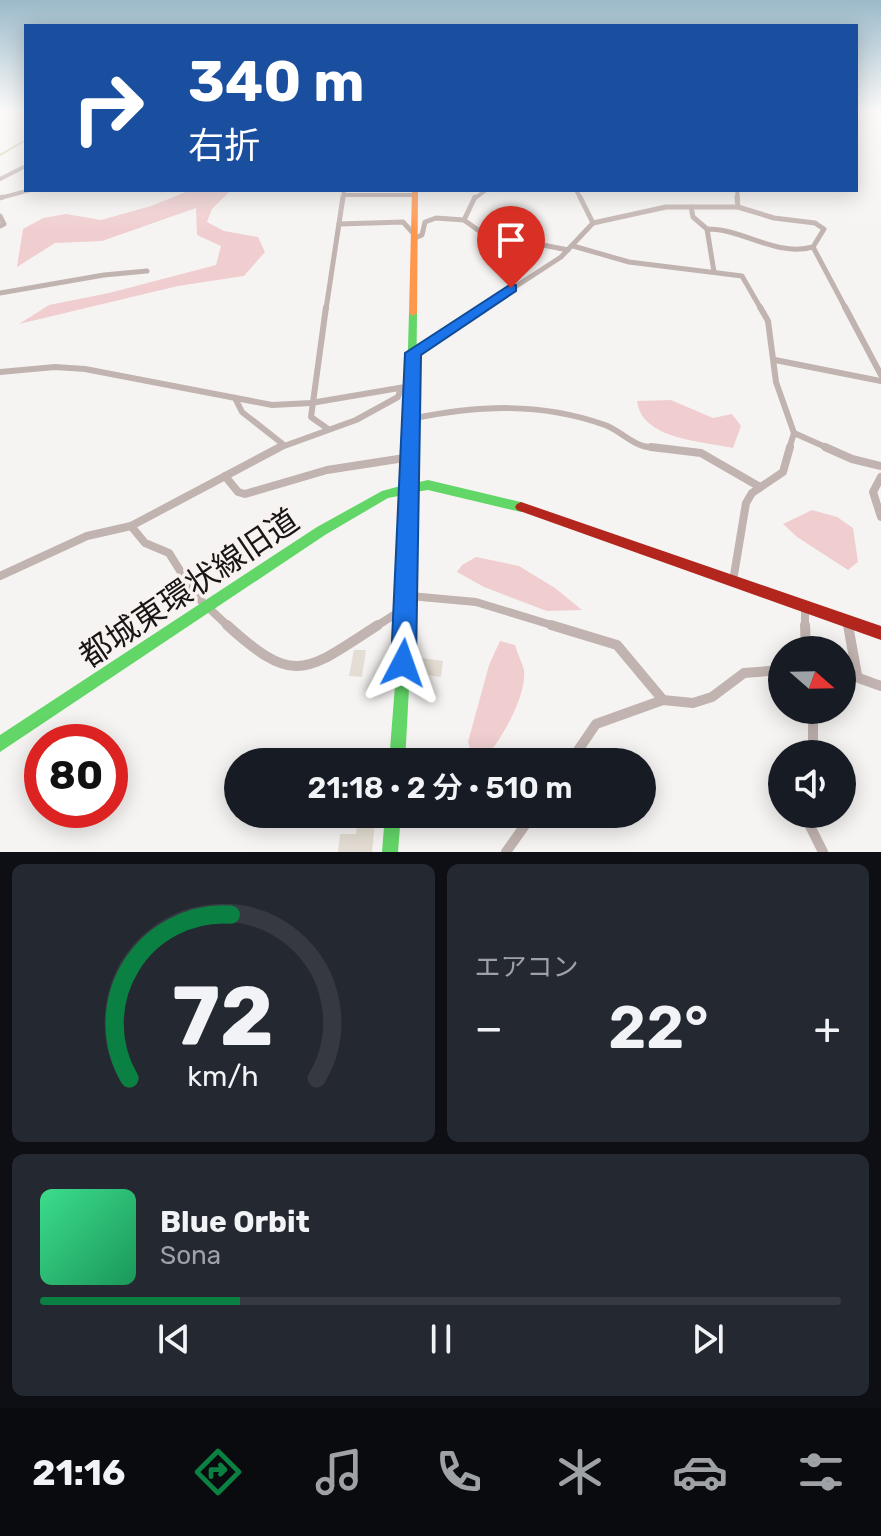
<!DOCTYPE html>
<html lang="ja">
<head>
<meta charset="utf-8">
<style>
  body { margin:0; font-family:Rubik,"Noto Sans JP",sans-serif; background:#242831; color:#f1f3f6; height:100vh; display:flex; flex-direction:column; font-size:30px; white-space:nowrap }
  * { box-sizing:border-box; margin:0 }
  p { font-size:26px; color:#9ea1a6 }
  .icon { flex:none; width:44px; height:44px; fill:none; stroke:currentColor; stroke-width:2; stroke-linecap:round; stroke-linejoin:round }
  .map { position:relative; height:852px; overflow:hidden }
  .side { display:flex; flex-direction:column; gap:12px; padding:12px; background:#0d0f14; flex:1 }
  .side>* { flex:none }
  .hud { position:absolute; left:24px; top:24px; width:834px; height:168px; border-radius:0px; box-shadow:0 4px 20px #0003; background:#1a4fa0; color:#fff; overflow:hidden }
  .needle { width:52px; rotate:110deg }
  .tools { position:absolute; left:768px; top:636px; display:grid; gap:16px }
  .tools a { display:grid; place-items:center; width:88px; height:88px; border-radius:50%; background:#171b24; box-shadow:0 4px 20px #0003; font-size:40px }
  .speed { position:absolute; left:24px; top:724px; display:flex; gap:16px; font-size:40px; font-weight:700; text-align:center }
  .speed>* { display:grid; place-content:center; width:104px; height:104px; border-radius:50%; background:#171b24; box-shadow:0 4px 20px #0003; line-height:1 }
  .speed .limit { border:12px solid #d22; background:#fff; color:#111 }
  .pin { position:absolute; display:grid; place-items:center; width:68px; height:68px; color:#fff; margin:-82px -34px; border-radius:50% 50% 50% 0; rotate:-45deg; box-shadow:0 0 8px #0007 }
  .pin .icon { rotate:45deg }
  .me { position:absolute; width:88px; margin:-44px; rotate:4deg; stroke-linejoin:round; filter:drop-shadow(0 0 6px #0008) }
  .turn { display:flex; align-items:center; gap:28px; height:168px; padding:0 32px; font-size:36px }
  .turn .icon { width:104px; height:104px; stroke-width:2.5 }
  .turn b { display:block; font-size:56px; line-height:68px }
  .big { font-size:60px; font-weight:600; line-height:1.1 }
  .side .tile { flex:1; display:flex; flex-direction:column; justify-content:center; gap:12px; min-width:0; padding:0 28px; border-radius:12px; background:#242831 }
  .side .dial { align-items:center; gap:0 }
  .dial svg { height:208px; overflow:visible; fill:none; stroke:#363941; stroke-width:7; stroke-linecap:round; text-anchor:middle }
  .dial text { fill:#f1f3f6; stroke:none }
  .song { display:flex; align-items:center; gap:24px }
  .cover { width:96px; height:96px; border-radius:12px; background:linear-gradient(135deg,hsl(150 70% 55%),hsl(150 70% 35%)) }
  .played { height:8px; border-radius:4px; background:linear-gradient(90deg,#0b8043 25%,#363941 25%) }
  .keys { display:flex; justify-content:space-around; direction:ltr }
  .heat { display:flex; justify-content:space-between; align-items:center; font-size:44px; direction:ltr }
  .side .tiles { flex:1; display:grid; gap:12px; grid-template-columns:1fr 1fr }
  .tile:last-child { grid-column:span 2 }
  .trip { position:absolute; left:224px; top:748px; width:432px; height:80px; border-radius:40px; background:#171b24; box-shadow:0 4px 20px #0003; font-weight:600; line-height:80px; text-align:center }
  .tab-bar { display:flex; height:128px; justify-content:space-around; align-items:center; background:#090b0e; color:#9ea1a6 }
  .tab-bar .icon { width:56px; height:56px }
  .tab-bar .selected { color:#0b8043 }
  .tab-bar b { font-size:36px; color:#f1f3f6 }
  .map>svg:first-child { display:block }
  .forest { fill:#f0cecf }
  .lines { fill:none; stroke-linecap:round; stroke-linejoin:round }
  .stream { stroke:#c9c29c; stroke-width:2 }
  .building { fill:#e4ddd3 }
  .street-far4 { stroke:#c1b3b0; stroke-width:4 }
  .street-far3 { stroke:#c1b3b0; stroke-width:5 }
  .street-far2 { stroke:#c1b3b0; stroke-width:6 }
  .street-far1 { stroke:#c1b3b0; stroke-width:8 }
  .street { stroke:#c1b3b0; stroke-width:10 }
  .fast { fill:#63d668; fill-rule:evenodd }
  .slow { fill:#ff974d; fill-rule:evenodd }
  .jam { fill:#b3261e; fill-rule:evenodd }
  .route { fill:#1a73e8; stroke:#114b97; stroke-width:2 }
  .labels { text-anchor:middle; stroke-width:7; stroke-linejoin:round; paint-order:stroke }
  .near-street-label { font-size:32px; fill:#191716; stroke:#f8f3f0 }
</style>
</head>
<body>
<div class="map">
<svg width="881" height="852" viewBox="0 0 881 852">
  <rect width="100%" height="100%" fill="#f6f4f2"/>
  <!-- forest -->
  <g class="forest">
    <path d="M191,190H231L212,209L207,222L224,231L258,237L265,252L244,276L178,286L19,324L49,305L109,293L216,265L221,246L197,235L196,208L102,241L55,243L17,267L23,229L43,218L66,214L101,220L151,206Z"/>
    <path d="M671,400L713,418L732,414L741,426L733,448C702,441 642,440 637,401Z"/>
    <path d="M812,510L837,517L853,528L858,562L848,570L797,537L783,524Z"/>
    <path d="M476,557L519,566L555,588L582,610L547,611L484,587L457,572L462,565Z"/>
    <path d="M500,641L515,645C517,653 522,662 524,670C527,697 500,742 482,762H474L468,742L489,665Z"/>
  </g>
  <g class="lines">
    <!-- stream -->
    <path class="stream" d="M0,155L26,140"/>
  </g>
  <!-- building -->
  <g class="building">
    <path d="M354,650H366L362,677L349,676Z"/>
    <path d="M421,658L443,661L441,677L419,674Z"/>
    <path d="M358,814H376L372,852H338L340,834H356Z"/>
  </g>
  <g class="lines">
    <!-- street-far4 -->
    <g class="street-far4">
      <path d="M0,179L26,166"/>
      <path d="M576,190L581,199"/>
      <path d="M737,190L738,199"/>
      <path d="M344,195H415"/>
      <path d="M0,198L30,190"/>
      <path d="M343,199L344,190"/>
      <path d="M474,199L486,190"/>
    </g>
    <!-- street-far3 -->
    <g class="street-far3">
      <path d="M580,197L593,223"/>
      <path d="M737,197L738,207"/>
      <path d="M0,198L3,197"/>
      <path d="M691,207L693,217L707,229"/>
      <path d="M0,216L4,224L0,226"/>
      <path d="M464,220L475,197"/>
      <path d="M339,224L403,222L414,234"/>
      <path d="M415,238L422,235L425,222L436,218L464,220L482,233L568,250"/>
      <path d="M573,246L629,262L742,276L761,309"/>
      <path d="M813,247L846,309"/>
      <path d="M0,293L104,275L147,271"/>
      <path d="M326,309L343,197"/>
      <path d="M481,309L561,257L593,223L666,207H738L774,218L815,223L824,229L813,247C775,257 745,229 707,229L714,272"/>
    </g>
    <!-- street-far2 -->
    <g class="street-far2">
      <path d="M326,307L311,417L328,429"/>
      <path d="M760,307L768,321L776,382L794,433L789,449"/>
      <path d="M845,307L881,375"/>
      <path d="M413,353L484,307"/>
      <path d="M775,360L881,381"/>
      <path d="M0,372L55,367L85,369L272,405L311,403L405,387"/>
      <path d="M236,400L242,412L284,445"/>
      <path d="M411,419C478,405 540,402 605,425C619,430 629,442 643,446C650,448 660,448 667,449"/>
      <path d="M794,433L830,449"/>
      <path d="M276,449L356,420L398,397L401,388"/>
    </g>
    <!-- street-far1 -->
    <g class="street-far1">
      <path d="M651,447L701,453L760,487"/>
      <path d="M825,447L852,459L881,466"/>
      <path d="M225,476L238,492L245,494L327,470L411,457"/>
      <path d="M881,477L873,492L881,517"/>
      <path d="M131,526L145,543L169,553L196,596L229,627"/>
      <path d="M0,576L87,536L131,526L280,447"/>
      <path d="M733,581L746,503L752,493L783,472L790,447"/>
      <path d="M410,596L476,602L558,627"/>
      <path d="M805,607V627"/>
      <path d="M847,622L848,627"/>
      <path d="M375,627L405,608"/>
    </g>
    <!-- street -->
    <g class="street">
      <path d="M227,625C296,688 306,671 378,625"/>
      <path d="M551,625L617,645L663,700L693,703L712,697L744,673L782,670"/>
      <path d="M805,625L806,650"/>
      <path d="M848,625L857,675"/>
      <path d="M842,672L881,686"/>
      <path d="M813,710V754"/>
      <path d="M570,762L596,724L663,700"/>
      <path d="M811,814L810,826L823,852"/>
      <path d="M506,852L533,814"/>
    </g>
    <!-- fast -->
    <g class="fast">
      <path d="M413,310L417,313L415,483L428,480L521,502L525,504L527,507L525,510L521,512L428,490L415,492L414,596L405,762H389L402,596L404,495L388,498L325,535L0,752V735L317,527L382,491L404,485L409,313Z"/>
      <path d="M385,814H401L398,852H382Z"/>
    </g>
    <!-- slow -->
    <path class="slow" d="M412,190H418L417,313L413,316L409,313Z"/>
    <!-- jam -->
    <path class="jam" d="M521,502L881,626V640L517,510L515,507L517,504Z"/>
  </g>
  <!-- sky -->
  <linearGradient id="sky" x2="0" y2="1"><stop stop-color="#9bbaca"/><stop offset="0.48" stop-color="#fbfaf9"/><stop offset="1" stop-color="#fbfaf9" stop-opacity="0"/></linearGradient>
  <rect width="881" height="231" fill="url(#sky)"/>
  <!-- route -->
  <path class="route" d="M511,284L516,285V291L421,355L416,663L412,672L403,676L395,672L391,663L405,353Z"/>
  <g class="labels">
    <!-- near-street labels -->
    <g class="near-street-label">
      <text transform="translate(189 588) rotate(-34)" y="11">都城東環状線旧道</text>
    </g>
  </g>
</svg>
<div class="tools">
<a><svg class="needle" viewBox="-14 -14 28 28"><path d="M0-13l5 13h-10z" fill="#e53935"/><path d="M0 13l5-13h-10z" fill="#9ea1a6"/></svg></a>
<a><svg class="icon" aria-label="sound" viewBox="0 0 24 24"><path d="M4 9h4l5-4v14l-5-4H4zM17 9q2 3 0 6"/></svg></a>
</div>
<div class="speed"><div class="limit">80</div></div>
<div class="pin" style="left:511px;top:288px;background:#d93025"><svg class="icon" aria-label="arrive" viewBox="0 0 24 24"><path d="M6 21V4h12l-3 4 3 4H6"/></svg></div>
<svg class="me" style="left:403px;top:663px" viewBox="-20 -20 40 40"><path d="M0-17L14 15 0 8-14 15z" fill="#1a73e8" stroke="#fff" stroke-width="4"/></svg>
<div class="trip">21:18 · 2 分 · 510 m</div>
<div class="hud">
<div class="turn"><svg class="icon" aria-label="right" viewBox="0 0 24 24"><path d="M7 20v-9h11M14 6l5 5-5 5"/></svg><div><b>340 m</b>右折</div></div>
</div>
</div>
<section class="side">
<div class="tiles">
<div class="tile dial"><svg viewBox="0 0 100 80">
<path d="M14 69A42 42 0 1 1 86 69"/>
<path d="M14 69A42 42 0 0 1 53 6" stroke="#0b8043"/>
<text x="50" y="56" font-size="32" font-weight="700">72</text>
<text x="50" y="72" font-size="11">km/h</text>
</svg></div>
<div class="tile"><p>エアコン</p>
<div class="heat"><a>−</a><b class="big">22°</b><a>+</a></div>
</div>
<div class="tile">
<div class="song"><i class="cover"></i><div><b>Blue Orbit</b><p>Sona</p></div></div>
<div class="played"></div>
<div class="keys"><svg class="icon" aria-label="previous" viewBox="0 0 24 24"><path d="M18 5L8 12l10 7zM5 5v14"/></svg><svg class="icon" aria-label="pause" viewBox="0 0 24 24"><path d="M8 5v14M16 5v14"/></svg><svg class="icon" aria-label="next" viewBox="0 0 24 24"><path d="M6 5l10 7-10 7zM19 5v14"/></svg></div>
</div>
</div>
</section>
<nav class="tab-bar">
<b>21:16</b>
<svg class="icon selected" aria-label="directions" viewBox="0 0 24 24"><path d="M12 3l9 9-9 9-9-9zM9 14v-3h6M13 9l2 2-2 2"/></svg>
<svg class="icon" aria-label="music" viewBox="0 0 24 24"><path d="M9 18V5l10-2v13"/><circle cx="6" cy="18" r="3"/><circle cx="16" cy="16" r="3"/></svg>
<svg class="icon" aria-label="phone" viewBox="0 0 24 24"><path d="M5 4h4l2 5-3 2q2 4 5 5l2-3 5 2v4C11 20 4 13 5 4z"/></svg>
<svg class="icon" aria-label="climate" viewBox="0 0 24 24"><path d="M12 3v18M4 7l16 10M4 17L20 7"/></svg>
<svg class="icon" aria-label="car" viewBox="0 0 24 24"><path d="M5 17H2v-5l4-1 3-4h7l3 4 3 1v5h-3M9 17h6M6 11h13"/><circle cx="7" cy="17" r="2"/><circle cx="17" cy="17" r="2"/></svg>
<svg class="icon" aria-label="filters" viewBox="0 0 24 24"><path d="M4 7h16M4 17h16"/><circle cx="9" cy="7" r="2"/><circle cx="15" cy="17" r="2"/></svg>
</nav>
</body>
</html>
